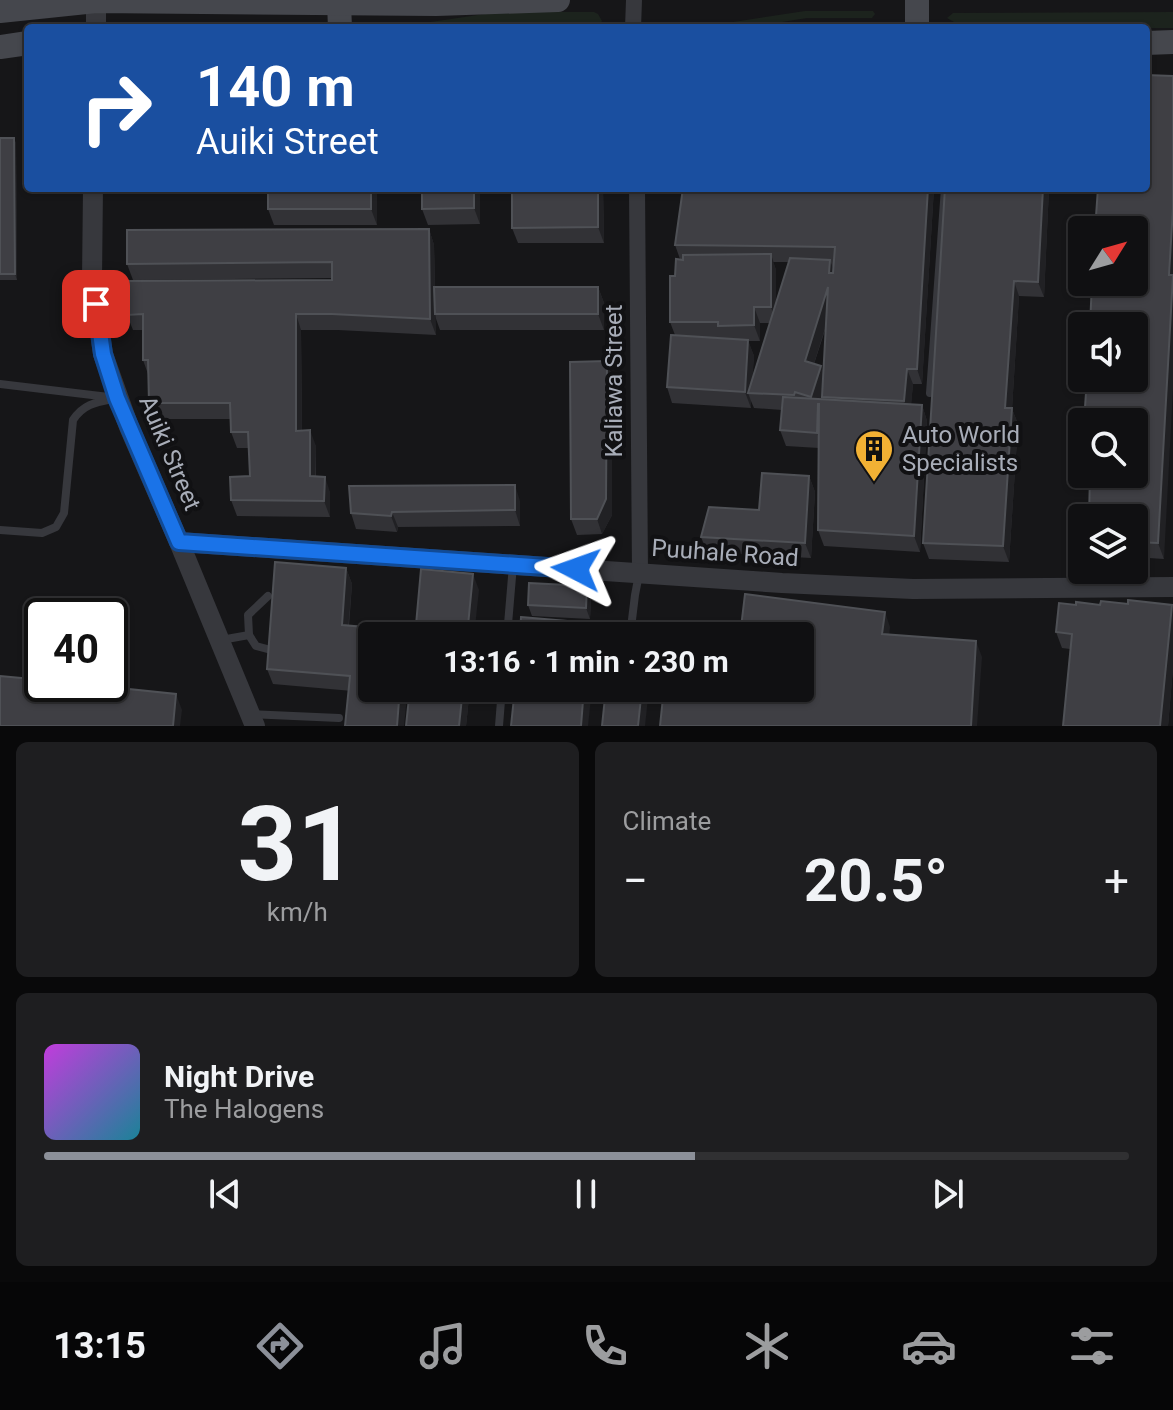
<!DOCTYPE html>
<html lang="en">
<head>
<meta charset="utf-8">
<style>
  body { margin:0; font-family:Roboto,sans-serif; background:#1e1e20; color:#f1f3f6; height:100vh; display:flex; flex-direction:column; font-size:30px; white-space:nowrap }
  * { box-sizing:border-box; margin:0 }
  p { font-size:26px; color:#9c9d9f }
  .icon { flex:none; width:44px; height:44px; fill:none; stroke:currentColor; stroke-width:2; stroke-linecap:round; stroke-linejoin:round }
  .map { position:relative; height:726px; overflow:hidden }
  .panel { display:flex; flex-direction:column; gap:16px; padding:16px; background:#09090a; flex:1 }
  .panel>* { flex:none }
  .top-card { position:absolute; left:24px; top:24px; width:1126px; height:168px; border-radius:8px; box-shadow:0 2px 6px #0004,0 0 0 2px #303032; background:#1a4fa0; color:#fff; overflow:hidden }
  .needle { width:52px; rotate:53deg }
  .buttons { position:absolute; left:1068px; top:216px; display:grid; gap:16px }
  .buttons a { display:grid; place-items:center; width:80px; height:80px; border-radius:8px; background:#101012; box-shadow:0 2px 6px #0004,0 0 0 2px #303032; font-size:40px }
  .speed { position:absolute; left:24px; top:598px; display:flex; gap:16px; font-size:40px; font-weight:700; text-align:center }
  .speed>* { display:grid; place-content:center; width:104px; height:104px; border-radius:50%; background:#101012; box-shadow:0 2px 6px #0004,0 0 0 2px #303032; line-height:1 }
  .speed .limit { border:4px solid #111; border-radius:12px; background:#fff; color:#111 }
  .pin { position:absolute; display:grid; place-items:center; width:68px; height:68px; color:#fff; margin:-34px; border-radius:16px; box-shadow:0 4px 12px #0006 }
  .me { position:absolute; width:88px; margin:-44px; rotate:274deg; stroke-linejoin:round; filter:drop-shadow(0 0 6px #0008) }
  .turn { display:flex; align-items:center; gap:28px; height:168px; padding:0 40px; font-size:36px }
  .turn .icon { width:104px; height:104px; stroke-width:2.5 }
  .turn b { display:block; font-size:56px; line-height:68px }
  .big { font-size:60px; font-weight:700; line-height:1.1 }
  .panel .widget { flex:1; display:flex; flex-direction:column; justify-content:center; gap:12px; min-width:0; padding:0 28px; border-radius:12px; background:#1e1e20 }
  .panel .dial { align-items:center; gap:0 }
  .dial b { font-size:104px; line-height:1 }
  .song { display:flex; align-items:center; gap:24px }
  .cover { width:96px; height:96px; border-radius:12px; background:linear-gradient(135deg,hsl(290 70% 55%),hsl(190 70% 35%)) }
  .played { height:8px; border-radius:4px; background:linear-gradient(90deg,#8c9099 60%,#303032 60%) }
  .keys { display:flex; justify-content:space-around; direction:ltr }
  .heat { display:flex; justify-content:space-between; align-items:center; font-size:44px; direction:ltr }
  .panel .tiles { flex:1; display:grid; gap:16px; grid-template-columns:1fr 1fr }
  .widget:last-child { grid-column:span 2 }
  .trip { position:absolute; left:358px; top:622px; width:456px; height:80px; border-radius:8px; background:#101012; box-shadow:0 2px 6px #0004,0 0 0 2px #303032; font-weight:700; line-height:80px; text-align:center }
  .tab-bar { display:flex; height:128px; justify-content:space-around; align-items:center; background:#060607; color:#9c9d9f }
  .tab-bar .icon { width:56px; height:56px }
  .tab-bar .current { color:#8c9099 }
  .tab-bar b { font-size:36px; color:#f1f3f6 }
  .map>svg:first-child { display:block }
  .green { fill:#1c231d }
  .lines { fill:none; stroke-linecap:round; stroke-linejoin:round }
  .service { stroke:#37383d; stroke-width:8 }
  .minor { stroke:#37383d; stroke-width:16 }
  .tertiary { stroke:#37383d; stroke-width:20 }
  .secondary { stroke:#45474d; stroke-width:24 }
  .wall { fill:#323236; fill-rule:evenodd }
  .shaded-wall { fill:#212124 }
  .building { fill:#3f3f44; stroke:#4f5156; stroke-width:2 }
  .route-casing { stroke:#114b97; stroke-width:20 }
  .route { stroke:#1a73e8; stroke-width:14 }
  .labels { text-anchor:middle; stroke-width:8; stroke-linejoin:round; paint-order:stroke }
  .street-label { font-size:24px; fill:#a8adb8; stroke:#111113 }
  .poi-label { font-size:24px; fill:#a8adb8; stroke:#111113; text-anchor:start }
</style>
</head>
<body>
<div class="map">
<svg width="1173" height="726" viewBox="0 0 1173 726">
  <rect width="100%" height="100%" fill="#161618"/>
  <!-- green -->
  <g class="green">
    <path d="M805,11H873L875,14L872,18H807L745,28H671L670,26L676,22H733Z"/>
    <path d="M498,12H594L598,14L602,21L597,28H354L358,23H424Z"/>
    <path d="M1173,12V28H979L954,22L947,18L953,13Z"/>
  </g>
  <g class="lines">
    <!-- service -->
    <g class="service">
      <path d="M0,384L117,398C98,402 84,403 73,420L64,513L56,527L42,533L0,530"/>
      <path d="M930,393L945,188"/>
      <path d="M249,635L256,646L271,650"/>
      <path d="M507,636L513,565"/>
      <path d="M630,636L635,595L639,574"/>
      <path d="M221,640L249,635L248,615L268,596"/>
      <path d="M251,714L339,718"/>
      <path d="M499,726L502,688"/>
    </g>
    <!-- minor -->
    <g class="minor">
      <path d="M633,28L634,0"/>
      <path d="M637,188L640,573"/>
    </g>
    <!-- tertiary -->
    <g class="tertiary">
      <path d="M96,1V28"/>
      <path d="M93,188L92,279L103,354L129,427L179,542L255,726"/>
      <path d="M179,542L782,583L913,589L1173,587"/>
    </g>
    <!-- secondary -->
    <g class="secondary">
      <path d="M339,3L340,28"/>
      <path d="M0,11L96,1L436,4L558,0"/>
      <path d="M917,28V0"/>
      <path d="M1146,43L1173,42"/>
      <path d="M0,47L28,43"/>
    </g>
  </g>
  <!-- wall -->
  <g class="wall">
    <path d="M0,138H14L16,144L17,280H0Z"/>
    <path d="M268,188H377V225H274L268,209Z"/>
    <path d="M480,188V224L428,225L422,209Z"/>
    <path d="M512,188H603L604,243H518L512,228Z"/>
    <path d="M683,188H934L922,384H913L911,404L922,405L927,421L920,552L824,546L818,530L819,448L786,446L780,430L782,410L754,408L751,401V408L672,403L667,387L675,335L670,322L675,276L680,259L675,245ZM773,262H789L776,301V270ZM760,323H770L752,378L754,356L748,341H760ZM826,327L823,372L821,366L814,364Z"/>
    <path d="M945,188H1049L1044,297L1019,296L1012,409L1018,424L1009,562L929,559L923,543Z"/>
    <path d="M1098,188L1164,559L1134,557V518L1090,474Z"/>
    <path d="M429,229L434,245L435,287H598L604,303V330H440L435,316L436,335L338,330H301L302,431L316,446V476L330,492V517L237,516L231,500L250,476L249,448H237L231,432V419H154L149,403L148,374L143,360V330H133L127,315L332,280V278L133,280L127,264Z"/>
    <path d="M607,361L612,377V515L602,534L577,535L571,519Z"/>
    <path d="M809,476L815,492L811,558L707,552L701,537L759,510Z"/>
    <path d="M520,501V526L398,527L397,532L356,529L351,513Z"/>
    <path d="M346,568L352,584L349,626L372,688H470L466,726L409,696L273,684L267,669Z"/>
    <path d="M591,597L590,619L532,616L528,605Z"/>
    <path d="M1076,605L1173,609V668L1168,726H1063L1070,649L1062,648L1056,632Z"/>
  </g>
  <!-- shaded-wall -->
  <g class="shaded-wall">
    <path d="M14,138L16,144L17,280L15,274Z"/>
    <path d="M371,188H377V225L371,209Z"/>
    <path d="M474,188H480V224L474,208Z"/>
    <path d="M598,188H603L604,243L598,227Z"/>
    <path d="M928,188H934L922,384L917,369Z"/>
    <path d="M1043,188H1049L1044,297L1038,282Z"/>
    <path d="M1173,208V389L1164,559L1158,543Z"/>
    <path d="M429,229L434,245L436,335L430,319Z"/>
    <path d="M771,254L776,270V323L771,307Z"/>
    <path d="M830,260L836,276L829,273Z"/>
    <path d="M1014,281L1019,296L1012,409L1018,424L1009,562L1003,546L1005,408Z"/>
    <path d="M598,287L604,303V330L598,314Z"/>
    <path d="M828,287L833,303L810,376L805,361Z"/>
    <path d="M754,307L760,323V341L754,325Z"/>
    <path d="M296,314L301,330L302,446L296,431Z"/>
    <path d="M748,340L754,356L752,393H748L751,401V408L745,392Z"/>
    <path d="M607,361L612,377V515L602,534L597,519Z"/>
    <path d="M821,366L827,381L819,406L818,404L823,420V448L817,433L811,397Z"/>
    <path d="M907,369L913,384L910,417L904,401Z"/>
    <path d="M922,405L927,421L920,552L914,536Z"/>
    <path d="M310,430L316,446L315,492L310,476Z"/>
    <path d="M809,476L815,492L811,558L805,543Z"/>
    <path d="M325,477L330,492V517L324,501Z"/>
    <path d="M515,485L520,501V526L515,510Z"/>
    <path d="M392,512L398,527L397,532L391,516Z"/>
    <path d="M346,568L352,584L347,641L342,625Z"/>
    <path d="M473,574L479,590L474,636H467Z"/>
    <path d="M587,586L591,597L590,619L586,608Z"/>
    <path d="M1172,605L1173,609V668L1168,726H1160Z"/>
    <path d="M885,612L890,627L888,650L882,634Z"/>
    <path d="M590,623L595,636H589Z"/>
    <path d="M976,641L982,657L977,726H971Z"/>
    <path d="M400,688H404L407,696L404,726H397Z"/>
    <path d="M463,688H470L466,726H459Z"/>
    <path d="M584,688H592L588,726H581Z"/>
    <path d="M642,688H649L645,726H638Z"/>
    <path d="M176,694L182,710L180,726H173Z"/>
  </g>
  <!-- building -->
  <g class="building">
    <path d="M1146,75L1173,76V208L1169,275H1173L1158,543L1134,542V518H1089L1090,474H1134V422H1084L1087,378H1134V326H1090L1092,282H1134V230H1095L1098,188H1146Z"/>
    <path d="M0,138H14L15,274H0Z"/>
    <rect x="268" y="188" width="103" height="21"/>
    <path d="M422,188H474V208L422,209Z"/>
    <path d="M512,188H598V227L512,228Z"/>
    <path d="M683,188H928L917,369H907L904,401L822,397L828,287L805,361L821,366L811,397L795,392L794,395L748,393L790,258L830,260L829,273H833L835,247L675,245Z"/>
    <path d="M945,188H1043L1038,282L1014,281L1005,408H1012L1003,546L923,543Z"/>
    <path d="M429,229L430,319L332,314H296V431L310,430V476L325,477L324,501L231,500L230,477L250,476L248,432H231L230,403H149L148,360H143V314L127,315V281L332,280V262L127,264V230Z"/>
    <path d="M771,254V307H754V325L718,326V322H670V276H675L676,259L683,260V255Z"/>
    <path d="M434,287H598V314H435Z"/>
    <path d="M671,335L748,340L745,392L667,387Z"/>
    <path d="M607,361L606,499L597,519H571L570,362Z"/>
    <path d="M783,397L922,405L914,536L818,530L819,404H818L817,433L780,430Z"/>
    <path d="M762,473L809,476L805,543L701,537L709,507L759,510Z"/>
    <path d="M515,485V510L392,512L391,516L351,513L349,486Z"/>
    <path d="M275,562L346,568L342,625L413,631L412,636H372V688H400L397,726H345L350,676L267,669Z"/>
    <path d="M421,569L473,574L467,636H415Z"/>
    <path d="M529,583L587,586L586,608L528,605Z"/>
    <path d="M745,594L885,612L882,634L976,641L971,726H660L664,688H800V636H740Z"/>
    <path d="M1128,600L1172,605L1160,726H1063L1072,634L1056,632L1059,603L1076,605V602L1100,605L1101,601L1128,604Z"/>
    <path d="M521,617L590,623L589,636H520Z"/>
    <path d="M0,676L42,680V684H81L176,694L173,726H0Z"/>
    <path d="M410,688H463L459,726H406Z"/>
    <path d="M515,688H584L581,726H511Z"/>
    <path d="M606,688H642L638,726H602Z"/>
  </g>
  <g class="lines">
    <defs>
      <path id="route" d="M96,304L103,354L117,398L179,542L576,569"/>
    </defs>
    <!-- route casing -->
    <use href="#route" class="route-casing"/>
    <!-- route -->
    <use href="#route" class="route"/>
  </g>
  <!-- icons -->
  <defs>
    <symbol id="building-pin" viewBox="-11 -11 22 30"><path d="M0 17L-7.5 6A9.5 9.5 0 1 1 7.5 6Z" fill="#f2b134" stroke="#111113"/><path d="M-4-6H4V6H1V3H-1V6H-4ZM-2.5-4.3h1.7v1.8h-1.7ZM.8-4.3h1.7v1.8H.8ZM-2.5-1h1.7V.8h-1.7ZM.8-1h1.7V.8H.8Z" fill="#111"/></symbol>
  </defs>
  <g fill-rule="evenodd">
    <use href="#building-pin" x="852" y="427" width="44" height="60"/>
  </g>
  <g class="labels">
    <!-- street labels -->
    <g class="street-label">
      <text transform="translate(614 381) rotate(-90)" y="8">Kaliawa Street</text>
      <text transform="translate(170 453) rotate(67)" y="8">Auiki Street</text>
      <text transform="translate(725 553) rotate(4)" y="8">Puuhale Road</text>
    </g>
    <!-- poi labels -->
    <g class="poi-label">
      <text x="902" y="443">Auto World<tspan x="902" dy="28">Specialists</tspan></text>
    </g>
  </g>
</svg>
<div class="buttons">
<a><svg class="needle" viewBox="-14 -14 28 28"><path d="M0-13l5 13h-10z" fill="#e53935"/><path d="M0 13l5-13h-10z" fill="#9c9d9f"/></svg></a>
<a><svg class="icon" aria-label="sound" viewBox="0 0 24 24"><path d="M4 9h4l5-4v14l-5-4H4zM17 9q2 3 0 6"/></svg></a>
<a><svg class="icon" aria-label="search" viewBox="0 0 24 24"><circle cx="10" cy="10" r="6"/><path d="M15 15l6 6"/></svg></a>
<a><svg class="icon" aria-label="layers" viewBox="0 0 24 24"><path d="M12 4l9 5-9 5-9-5zM3 14l9 5 9-5"/></svg></a>
</div>
<div class="speed"><div class="limit">40</div></div>
<div class="pin" style="left:96px;top:304px;background:#d93025"><svg class="icon" aria-label="arrive" viewBox="0 0 24 24"><path d="M6 21V4h12l-3 4 3 4H6"/></svg></div>
<svg class="me" style="left:576px;top:569px" viewBox="-20 -20 40 40"><path d="M0-17L14 15 0 8-14 15z" fill="#1a73e8" stroke="#fff" stroke-width="4"/></svg>
<div class="trip">13:16 · 1 min · 230 m</div>
<div class="top-card">
<div class="turn"><svg class="icon" aria-label="right" viewBox="0 0 24 24"><path d="M7 20v-9h11M14 6l5 5-5 5"/></svg><div><b>140 m</b>Auiki Street</div></div>
</div>
</div>
<section class="panel">
<div class="tiles">
<div class="widget dial"><b>31</b><p>km/h</p></div>
<div class="widget"><p>Climate</p>
<div class="heat"><a>−</a><b class="big">20.5°</b><a>+</a></div>
</div>
<div class="widget">
<div class="song"><i class="cover"></i><div><b>Night Drive</b><p>The Halogens</p></div></div>
<div class="played"></div>
<div class="keys"><svg class="icon" aria-label="previous" viewBox="0 0 24 24"><path d="M18 5L8 12l10 7zM5 5v14"/></svg><svg class="icon" aria-label="pause" viewBox="0 0 24 24"><path d="M8 5v14M16 5v14"/></svg><svg class="icon" aria-label="next" viewBox="0 0 24 24"><path d="M6 5l10 7-10 7zM19 5v14"/></svg></div>
</div>
</div>
</section>
<nav class="tab-bar">
<b>13:15</b>
<svg class="icon current" aria-label="directions" viewBox="0 0 24 24"><path d="M12 3l9 9-9 9-9-9zM9 14v-3h6M13 9l2 2-2 2"/></svg>
<svg class="icon" aria-label="music" viewBox="0 0 24 24"><path d="M9 18V5l10-2v13"/><circle cx="6" cy="18" r="3"/><circle cx="16" cy="16" r="3"/></svg>
<svg class="icon" aria-label="phone" viewBox="0 0 24 24"><path d="M5 4h4l2 5-3 2q2 4 5 5l2-3 5 2v4C11 20 4 13 5 4z"/></svg>
<svg class="icon" aria-label="climate" viewBox="0 0 24 24"><path d="M12 3v18M4 7l16 10M4 17L20 7"/></svg>
<svg class="icon" aria-label="car" viewBox="0 0 24 24"><path d="M5 17H2v-5l4-1 3-4h7l3 4 3 1v5h-3M9 17h6M6 11h13"/><circle cx="7" cy="17" r="2"/><circle cx="17" cy="17" r="2"/></svg>
<svg class="icon" aria-label="filters" viewBox="0 0 24 24"><path d="M4 7h16M4 17h16"/><circle cx="9" cy="7" r="2"/><circle cx="15" cy="17" r="2"/></svg>
</nav>
</body>
</html>
